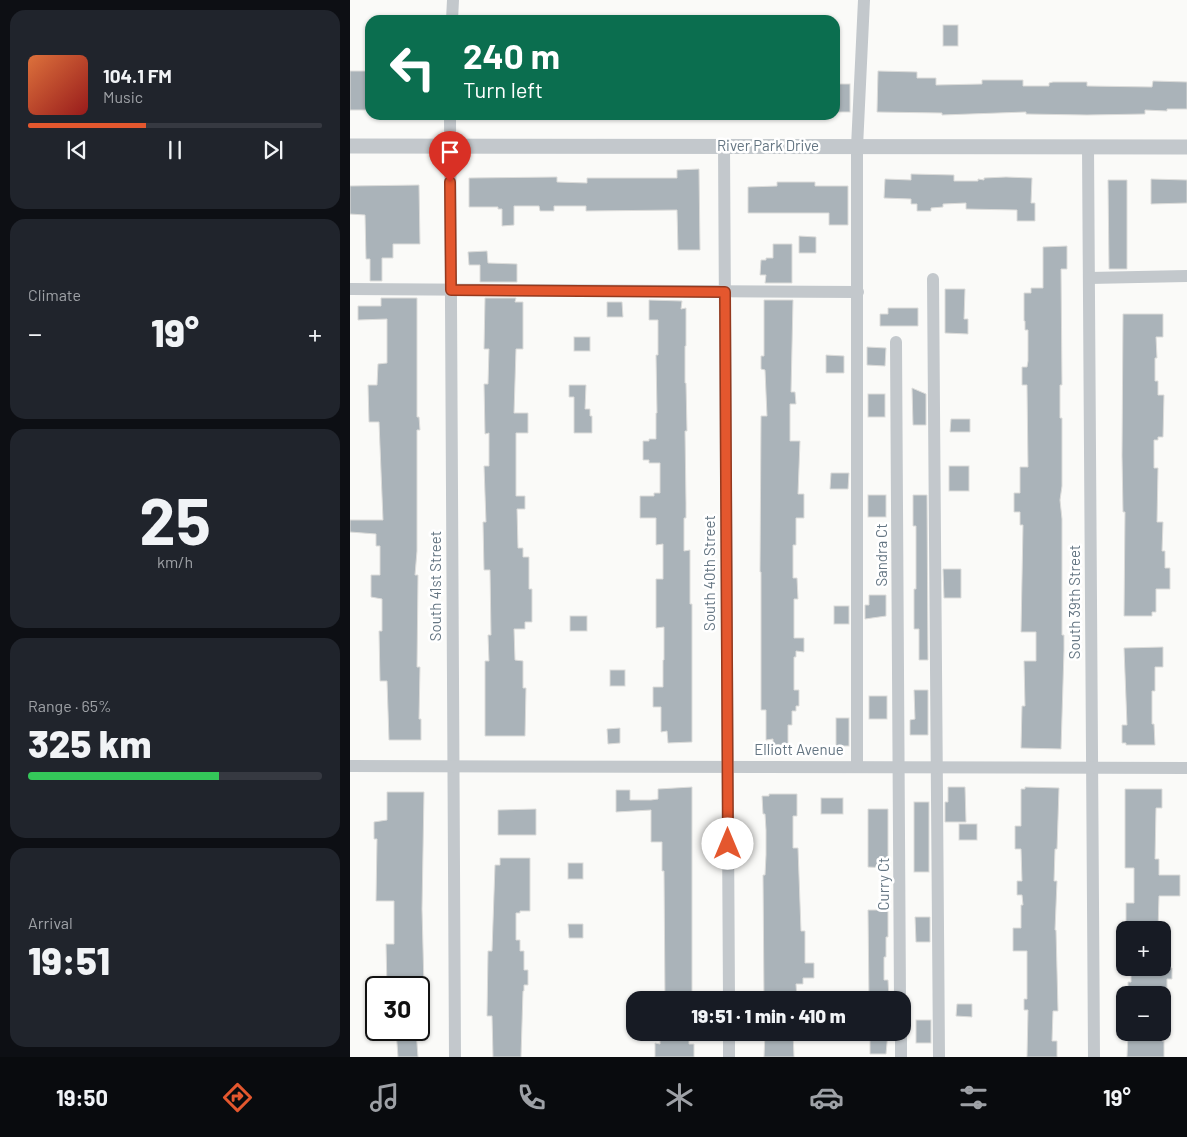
<!DOCTYPE html>
<html lang="en">
<head>
<meta charset="utf-8">
<style>
  body { margin:0; font-family:Barlow,sans-serif; background:#20242c; color:#f1f3f6; height:100vh; display:flex; flex-direction:column; font-size:19px; white-space:nowrap }
  * { box-sizing:border-box; margin:0 }
  p { font-size:16px; color:#9ea1a6 }
  .icon { flex:none; width:28px; height:28px; fill:none; stroke:currentColor; stroke-width:2; stroke-linecap:round; stroke-linejoin:round }
  .map { position:relative; flex:1; overflow:hidden }
  .details { display:flex; flex-direction:column; gap:10px; padding:10px; background:#0d0f14; width:350px }
  .details>* { flex:none }
  .guide { position:absolute; left:15px; top:15px; width:475px; height:105px; border-radius:15px; box-shadow:0 1px 4px #0004; background:#0b6e4f; color:#fff; overflow:hidden }
  .buttons { position:absolute; left:766px; top:921px; display:grid; gap:10px }
  .buttons a { display:grid; place-items:center; width:55px; height:55px; border-radius:10px; background:#171b24; box-shadow:0 1px 4px #0004; font-size:25px }
  .speed { position:absolute; left:15px; top:976px; display:flex; gap:10px; font-size:25px; font-weight:700; text-align:center }
  .speed>* { display:grid; place-content:center; width:65px; height:65px; border-radius:50%; background:#171b24; box-shadow:0 1px 4px #0004; line-height:1 }
  .speed .limit { border:2px solid #111; border-radius:8px; background:#fff; color:#111 }
  .pin { position:absolute; display:grid; place-items:center; width:42px; height:42px; color:#fff; margin:-51px -21px; border-radius:50% 50% 50% 0; rotate:-45deg; box-shadow:0 0 5px #0007 }
  .pin .icon { rotate:45deg }
  .me { position:absolute; width:55px; margin:-28px; rotate:0deg; stroke-linejoin:round; filter:drop-shadow(0 0 4px #0008) }
  .turn { display:flex; align-items:center; gap:18px; height:105px; padding:0 15px; font-size:22px }
  .turn .icon { width:65px; height:65px; stroke-width:2.5 }
  .turn b { display:block; font-size:35px; line-height:42px }
  .big { font-size:38px; font-weight:800; line-height:1.1 }
  .details .card { flex:1; display:flex; flex-direction:column; justify-content:center; gap:8px; min-width:0; padding:0 18px; border-radius:15px; background:#20242c }
  .details .dial { align-items:center; gap:0 }
  .dial b { font-size:65px; line-height:1 }
  .song { display:flex; align-items:center; gap:15px }
  .cover { width:60px; height:60px; border-radius:8px; background:linear-gradient(135deg,hsl(20 70% 55%),hsl(0 70% 35%)) }
  .played { height:5px; border-radius:2px; background:linear-gradient(90deg,#e4572e 40%,#363941 40%) }
  .keys { display:flex; justify-content:space-around; direction:ltr }
  .heat { display:flex; justify-content:space-between; align-items:center; font-size:28px; direction:ltr }
  .charge { height:8px; border-radius:4px; background:linear-gradient(90deg,#34c759 65%,#363941 0) }
  .trip { position:absolute; left:276px; top:991px; width:285px; height:50px; border-radius:15px; background:#171b24; box-shadow:0 1px 4px #0004; font-weight:800; line-height:50px; text-align:center }
  .dock { display:flex; height:80px; justify-content:space-around; align-items:center; background:#090b0e; color:#9ea1a6 }
  .dock .icon { width:35px; height:35px }
  .dock .current { color:#e4572e }
  .dock b { font-size:22px; color:#f1f3f6 }
  main { display:flex; flex:1; min-height:0 }
  .map>svg:first-child { display:block }
  .building { fill:#aab3b9; stroke:#dcdcda }
  .lines { fill:none; stroke-linecap:round; stroke-linejoin:round }
  .minor { stroke:#c3c8cc; stroke-width:12 }
  .tertiary { stroke:#c3c8cc; stroke-width:15 }
  .route-casing { stroke:#94391e; stroke-width:12 }
  .route { stroke:#e4572e; stroke-width:9 }
  .labels { text-anchor:middle; stroke-width:5; stroke-linejoin:round; paint-order:stroke }
  .street-label { font-size:15px; fill:#657683; stroke:#fff }
</style>
</head>
<body>
<main>
<section class="details">
<div class="card">
<div class="song"><i class="cover"></i><div><b>104.1 FM</b><p>Music</p></div></div>
<div class="played"></div>
<div class="keys"><svg class="icon" aria-label="previous" viewBox="0 0 24 24"><path d="M18 5L8 12l10 7zM5 5v14"/></svg><svg class="icon" aria-label="pause" viewBox="0 0 24 24"><path d="M8 5v14M16 5v14"/></svg><svg class="icon" aria-label="next" viewBox="0 0 24 24"><path d="M6 5l10 7-10 7zM19 5v14"/></svg></div>
</div>
<div class="card"><p>Climate</p>
<div class="heat"><a>−</a><b class="big">19°</b><a>+</a></div>
</div>
<div class="card dial"><b>25</b><p>km/h</p></div>
<div class="card"><p>Range · 65%</p><b class="big">325 km</b><div class="charge"></div></div>
<div class="card"><p>Arrival</p><b class="big">19:51</b></div>
</section>
<div class="map">
<svg width="837" height="1057" viewBox="0 0 837 1057">
  <rect width="100%" height="100%" fill="#fafaf8"/>
  <!-- building -->
  <g class="building">
    <rect x="593" y="25" width="15" height="21"/>
    <rect x="0" y="71" width="20" height="39"/>
    <path d="M528,71L567,72V78H586V85L632,84V80H673V86H699V83L703,82H737V86L802,87L803,81L837,82V109H817V111L795,110V114L737,115L676,114V112L592,115V113L527,112Z"/>
    <rect x="485" y="84" width="15" height="28"/>
    <path d="M349,169L350,250H328L327,210L236,211V206H204V211H190L189,206H164V225L152,226V209H148V207H119V178L207,177V182L237,183V178H327V170Z"/>
    <path d="M561,174L604,175V181H628V179L634,180V178L656,177L682,178L681,203H685V221H667V210L616,209V203L593,204V207L581,208V211H567V204H561V199L534,198L535,179L561,180Z"/>
    <path d="M801,179L837,180V203L801,204Z"/>
    <path d="M758,180H777V269H759Z"/>
    <path d="M427,182H465V186H498V225H479V213H398V187L427,186Z"/>
    <path d="M69,185L70,244H43V258H32V281H20V259H16L15,215L0,214V186Z"/>
    <path d="M449,236L466,237V253H449Z"/>
    <path d="M423,244H442V283H415L416,275H410L411,260H416V258H423Z"/>
    <path d="M717,246V269H711L712,385H710V418H712V486L710,500L712,519V635H714V650L711,749L671,748L672,706H675L674,661H686V632H671L673,525H670V512H664V493H670V467H678L677,385H672V367H677L678,361V330H675V321H674V293H681V288H693V247Z"/>
    <path d="M137,251L138,263L167,264V282H130V265H119L118,252Z"/>
    <path d="M595,289H615L614,319H618V334L595,333Z"/>
    <path d="M31,298H67V417H69L70,430H67V551L65,575H68L67,667H70L69,719H71V740H39L37,681H30L29,631H32V599L21,597V575H30V546H26V534L0,532V520H33L29,422H19L18,385H27L28,364L37,363V319L8,320V306H31Z"/>
    <path d="M135,298H166L165,302H173V349H166L164,413H178V433H166V496H175V509H167L168,548H173V557H179V589H182V622H175V629H164L165,660L173,661V688H176L175,736H135V661H139L138,635H141L140,570H134L133,522H136L134,466H139V433L135,434L134,384H138L139,349H134Z"/>
    <path d="M299,300L332,301L331,309L336,308V346H335V383H336L337,431H335L336,504V518H334V551L340,550V604H342V742L318,743L317,731L311,732V707H303V687H313V660H314V627L306,628V579H313V544L306,545V518H290V496H304V493H310V463H299V460H293V441H299V439H306V413H307L306,355H308V320H299Z"/>
    <path d="M414,300H443L441,392H445L446,404H440V441H450L448,494H454V518H446V545H443V578H447L448,599H444V638H454V652L446,651V657H444V690H449V706H446V711H442V725H438V745H423V739L416,740V710H411V572H410L411,416H417L415,370L411,369V356H414Z"/>
    <path d="M257,302H272L273,317H257Z"/>
    <path d="M538,308H568V326H530V314H538Z"/>
    <path d="M773,314H813V337H806L807,358H805V381H808V395H814L813,437H808V440H804V468H808L807,522H813L812,551H815V568H820V589H806V612H802V616H774L775,512H773L772,456Z"/>
    <rect x="224" y="337" width="16" height="14"/>
    <path d="M517,347L536,348L535,366L517,365Z"/>
    <path d="M476,355L494,356V373H476Z"/>
    <path d="M219,385H236L235,409H240V416H242V433H224V397H219Z"/>
    <path d="M562,388L576,394V425H563Z"/>
    <rect x="518" y="394" width="17" height="23"/>
    <path d="M601,419H620V432H600Z"/>
    <rect x="599" y="466" width="20" height="25"/>
    <path d="M481,473H499L498,489H480Z"/>
    <rect x="518" y="495" width="18" height="22"/>
    <path d="M563,495H577L578,660H569V629H564V589H566V526H563Z"/>
    <path d="M593,569H611V598H594Z"/>
    <path d="M519,595H536V616L515,619V605H519Z"/>
    <rect x="484" y="606" width="15" height="18"/>
    <rect x="220" y="616" width="17" height="15"/>
    <path d="M813,647V667H805V691H802V724H804L805,745H776V743H772V725H777L774,648Z"/>
    <rect x="260" y="670" width="15" height="16"/>
    <path d="M564,690H578V735H560V720L565,719Z"/>
    <rect x="519" y="696" width="18" height="23"/>
    <rect x="486" y="718" width="13" height="28"/>
    <path d="M270,728V743L258,744L257,729Z"/>
    <path d="M342,787V1000H315L314,871H312V842H301V810L266,812V790H280V800H301L308,799V789Z"/>
    <path d="M598,787H615L616,822H595V802H598Z"/>
    <path d="M675,787L709,788L707,849H705L704,881H707L705,930H706L708,1011H703L702,1041H707V1057H677L678,1010H674V999H677V951H663V928H671V905H673L672,895H667V881H672L671,849H665V826H671V789H675Z"/>
    <path d="M775,789H812V808H806L805,859H809V875H830V896H809L808,930H781V924H776V903H784V868H775Z"/>
    <path d="M37,792H74L72,909L74,987L37,988L36,944H44V901H26L27,839H24V822L37,820Z"/>
    <path d="M419,794H447V816H443V848H448L451,931H455V963H464V978H453V984H446L447,1000H414L413,875H415L416,855V830L415,814H413L412,796H419Z"/>
    <rect x="471" y="798" width="22" height="16"/>
    <rect x="564" y="802" width="15" height="70"/>
    <path d="M186,809V835H148V810Z"/>
    <path d="M518,809H538V868L518,867Z"/>
    <rect x="609" y="824" width="18" height="16"/>
    <path d="M150,858H180V911H170V913H166V940H170V951H174V970H178V985H174V991H173L171,1057H143L142,1016H137L138,951H142L145,865H150Z"/>
    <rect x="218" y="863" width="15" height="16"/>
    <path d="M518,910H538V937H536V957H534V980H538L539,1000H519Z"/>
    <path d="M565,917H580V942H566Z"/>
    <path d="M218,924H233V938H219Z"/>
    <path d="M781,968H822V979H817V995H778V982H781Z"/>
    <path d="M607,1004H622V1017L606,1016Z"/>
    <rect x="566" y="1020" width="15" height="23"/>
    <path d="M46,1030H66L68,1057H48Z"/>
    <path d="M310,1032H339V1044H344V1057H305V1043L310,1044Z"/>
    <path d="M415,1032H443L444,1057H414Z"/>
    <path d="M520,1032H538L536,1054H520Z"/>
    <path d="M778,1032H812V1041H814V1057H777Z"/>
  </g>
  <g class="lines">
    <!-- minor -->
    <g class="minor">
      <path d="M102,20L103,0"/>
      <path d="M100,115L105,1057"/>
      <path d="M374,146L379,1000"/>
      <path d="M738,147L744,1057"/>
      <path d="M739,278L837,276"/>
      <path d="M583,279L589,1057"/>
      <path d="M0,289L508,292"/>
      <path d="M546,342L550,1000"/>
      <path d="M0,766L837,768"/>
      <path d="M507,767V147L514,0"/>
      <path d="M379,1032V1057"/>
      <path d="M551,1032V1057"/>
    </g>
    <!-- tertiary -->
    <path class="tertiary" d="M0,146L837,147"/>
  </g>
  <g class="lines">
    <defs>
      <path id="route" d="M100,182L101,290L375,292L378,844"/>
    </defs>
    <!-- route casing -->
    <use href="#route" class="route-casing"/>
    <!-- route -->
    <use href="#route" class="route"/>
  </g>
  <g class="labels">
    <!-- street labels -->
    <g class="street-label">
      <text x="418" y="151">River Park Drive</text>
      <text transform="translate(532 555) rotate(-90)" y="5">Sandra Ct</text>
      <text transform="translate(360 573) rotate(-90)" y="5">South 40th Street</text>
      <text transform="translate(86 586) rotate(-90)" y="5">South 41st Street</text>
      <text transform="translate(725 602) rotate(-90)" y="5">South 39th Street</text>
      <text x="449" y="755">Elliott Avenue</text>
      <text transform="translate(534 884) rotate(-90)" y="5">Curry Ct</text>
    </g>
  </g>
</svg>
<div class="buttons">
<a>+</a>
<a>−</a>
</div>
<div class="speed"><div class="limit">30</div></div>
<div class="pin" style="left:100px;top:182px;background:#d93025"><svg class="icon" aria-label="arrive" viewBox="0 0 24 24"><path d="M6 21V4h12l-3 4 3 4H6"/></svg></div>
<svg class="me" style="left:378px;top:844px" viewBox="-20 -20 40 40"><circle r="19" fill="#fff"/><path d="M0-13L10 11 0 6-10 11z" fill="#e4572e"/></svg>
<div class="trip">19:51 · 1 min · 410 m</div>
<div class="guide">
<div class="turn"><svg class="icon" aria-label="left" viewBox="0 0 24 24"><path d="M17 20v-9H6M10 6l-5 5 5 5"/></svg><div><b>240 m</b>Turn left</div></div>
</div>
</div>
</main>
<nav class="dock">
<b>19:50</b>
<svg class="icon current" aria-label="directions" viewBox="0 0 24 24"><path d="M12 3l9 9-9 9-9-9zM9 14v-3h6M13 9l2 2-2 2"/></svg>
<svg class="icon" aria-label="music" viewBox="0 0 24 24"><path d="M9 18V5l10-2v13"/><circle cx="6" cy="18" r="3"/><circle cx="16" cy="16" r="3"/></svg>
<svg class="icon" aria-label="phone" viewBox="0 0 24 24"><path d="M5 4h4l2 5-3 2q2 4 5 5l2-3 5 2v4C11 20 4 13 5 4z"/></svg>
<svg class="icon" aria-label="climate" viewBox="0 0 24 24"><path d="M12 3v18M4 7l16 10M4 17L20 7"/></svg>
<svg class="icon" aria-label="car" viewBox="0 0 24 24"><path d="M5 17H2v-5l4-1 3-4h7l3 4 3 1v5h-3M9 17h6M6 11h13"/><circle cx="7" cy="17" r="2"/><circle cx="17" cy="17" r="2"/></svg>
<svg class="icon" aria-label="filters" viewBox="0 0 24 24"><path d="M4 7h16M4 17h16"/><circle cx="9" cy="7" r="2"/><circle cx="15" cy="17" r="2"/></svg>
<b>19°</b>
</nav>
</body>
</html>
